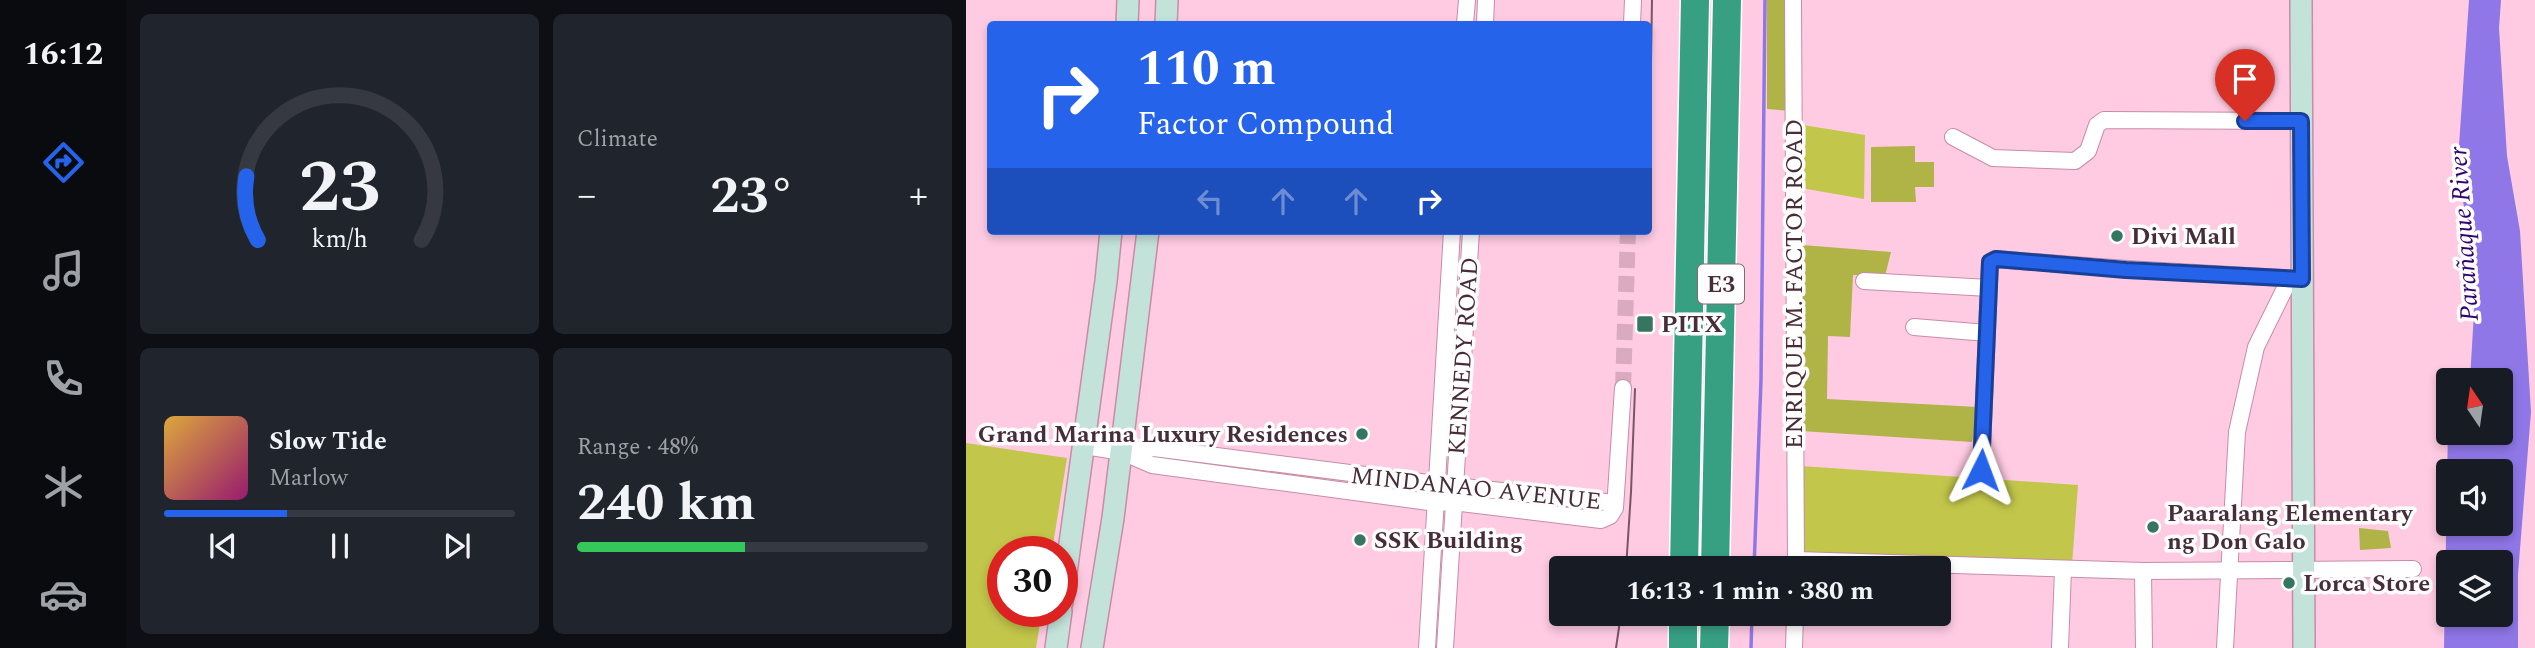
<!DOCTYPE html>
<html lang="en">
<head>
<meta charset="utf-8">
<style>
  body { margin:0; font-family:Spectral,serif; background:#20242c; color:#f1f3f6; height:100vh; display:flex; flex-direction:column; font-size:26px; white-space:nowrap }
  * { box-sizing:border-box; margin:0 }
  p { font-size:23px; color:#9ea1a6 }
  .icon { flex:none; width:38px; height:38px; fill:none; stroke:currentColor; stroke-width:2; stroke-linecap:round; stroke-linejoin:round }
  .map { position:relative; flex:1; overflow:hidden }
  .panel { display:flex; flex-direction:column; gap:14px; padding:14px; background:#0d0f14; width:840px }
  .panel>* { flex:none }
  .top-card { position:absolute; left:21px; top:21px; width:665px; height:214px; border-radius:7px; box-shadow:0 4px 10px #0003; background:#2563eb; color:#fff; overflow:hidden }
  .needle { width:46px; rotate:347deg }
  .tools { position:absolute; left:1470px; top:368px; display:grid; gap:14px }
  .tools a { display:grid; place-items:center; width:77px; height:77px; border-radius:7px; background:#171b24; box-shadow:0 4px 10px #0003; font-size:35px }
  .speed { position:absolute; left:21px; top:536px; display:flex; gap:14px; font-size:35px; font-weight:700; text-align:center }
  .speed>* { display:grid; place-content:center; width:91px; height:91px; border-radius:50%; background:#171b24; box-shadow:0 4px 10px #0003; line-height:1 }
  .speed .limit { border:10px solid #d22; background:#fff; color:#111 }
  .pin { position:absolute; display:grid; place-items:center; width:60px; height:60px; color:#fff; margin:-72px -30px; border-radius:50% 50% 50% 0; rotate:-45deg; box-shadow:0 0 7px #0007 }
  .pin .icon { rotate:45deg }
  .me { position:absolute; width:77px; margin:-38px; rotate:3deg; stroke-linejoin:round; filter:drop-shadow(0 0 5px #0008) }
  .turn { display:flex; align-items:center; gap:24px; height:147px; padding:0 35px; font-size:32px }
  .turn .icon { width:91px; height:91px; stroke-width:2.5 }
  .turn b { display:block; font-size:49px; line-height:60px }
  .lanes { display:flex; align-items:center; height:66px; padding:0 35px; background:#0003; justify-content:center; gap:35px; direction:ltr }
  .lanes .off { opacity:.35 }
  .big { font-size:52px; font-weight:700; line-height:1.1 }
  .panel .card { flex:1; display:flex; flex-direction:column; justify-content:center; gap:10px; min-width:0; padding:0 24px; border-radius:10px; background:#20242c }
  .panel .dial { align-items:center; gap:0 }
  .dial svg { height:182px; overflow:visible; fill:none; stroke:#363941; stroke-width:7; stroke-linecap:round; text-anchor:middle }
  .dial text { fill:#f1f3f6; stroke:none }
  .song { display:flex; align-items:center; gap:21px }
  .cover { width:84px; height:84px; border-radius:10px; background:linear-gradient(135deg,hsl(40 70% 55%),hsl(320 70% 35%)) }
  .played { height:7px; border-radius:4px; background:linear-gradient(90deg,#2563eb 35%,#363941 35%) }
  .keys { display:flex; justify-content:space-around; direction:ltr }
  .heat { display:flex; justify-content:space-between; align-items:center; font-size:38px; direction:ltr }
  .charge { height:10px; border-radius:5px; background:linear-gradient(90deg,#34c759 48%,#363941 0) }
  .panel .tiles { flex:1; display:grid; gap:14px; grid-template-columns:repeat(2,1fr) }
  .trip { position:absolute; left:583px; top:556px; width:402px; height:70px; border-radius:7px; background:#171b24; box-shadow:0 4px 10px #0003; font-weight:700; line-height:70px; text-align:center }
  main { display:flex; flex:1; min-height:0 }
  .tabs { display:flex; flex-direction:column; width:126px; justify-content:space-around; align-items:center; background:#090b0e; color:#9ea1a6 }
  .tabs .icon { width:49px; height:49px }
  .tabs .selected { color:#2563eb }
  .tabs b { font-size:32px; color:#f1f3f6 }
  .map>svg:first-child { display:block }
  .green { fill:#c2c64a }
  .forest { fill:#b0b346 }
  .water { fill:#8f77e8; fill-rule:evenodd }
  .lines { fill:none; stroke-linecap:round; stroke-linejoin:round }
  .stream { stroke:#8f77e8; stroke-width:3.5 }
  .street-tunnel { stroke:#daabc0; stroke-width:16; stroke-dasharray:16 8; stroke-linecap:butt }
  .street-casing { stroke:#c88ca7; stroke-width:18 }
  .secondary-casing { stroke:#c88ca7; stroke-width:24 }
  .highway-casing { stroke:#fff; stroke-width:31 }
  .street { stroke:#fff; stroke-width:16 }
  .secondary { stroke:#c3e2da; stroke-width:21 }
  .highway { stroke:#37a083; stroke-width:28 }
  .tram { stroke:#775765; stroke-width:2 }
  .route-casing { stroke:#184099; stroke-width:18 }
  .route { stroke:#2563eb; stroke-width:12 }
  .poi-dot { fill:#367562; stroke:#fdfdfd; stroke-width:2.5 }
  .labels { text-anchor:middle; stroke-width:7; stroke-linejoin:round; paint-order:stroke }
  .shield { fill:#fdfdfd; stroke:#7d6b73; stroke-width:2 }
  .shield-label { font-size:23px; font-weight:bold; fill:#462d38 }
  .poi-label { font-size:24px; font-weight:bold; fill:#462d38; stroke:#fdfdfd; text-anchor:start }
  .street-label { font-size:24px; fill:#462d38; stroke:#fdfdfd }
  .water-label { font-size:26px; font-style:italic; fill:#31056f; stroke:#fdfdfd }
</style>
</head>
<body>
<main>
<nav class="tabs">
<b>16:12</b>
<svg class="icon selected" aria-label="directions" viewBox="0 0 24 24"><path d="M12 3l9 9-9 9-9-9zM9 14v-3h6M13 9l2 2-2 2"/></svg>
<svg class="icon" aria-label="music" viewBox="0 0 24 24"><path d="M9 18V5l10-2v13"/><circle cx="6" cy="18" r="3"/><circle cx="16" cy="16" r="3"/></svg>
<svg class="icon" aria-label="phone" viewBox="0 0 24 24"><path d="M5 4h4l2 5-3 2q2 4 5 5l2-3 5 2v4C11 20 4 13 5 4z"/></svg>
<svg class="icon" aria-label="climate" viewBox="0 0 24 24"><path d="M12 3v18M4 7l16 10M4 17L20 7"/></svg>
<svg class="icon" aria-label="car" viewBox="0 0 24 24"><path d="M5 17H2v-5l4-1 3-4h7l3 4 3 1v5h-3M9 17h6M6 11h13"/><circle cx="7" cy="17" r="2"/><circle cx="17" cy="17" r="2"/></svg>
</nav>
<section class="panel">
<div class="tiles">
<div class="card dial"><svg viewBox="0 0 100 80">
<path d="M14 69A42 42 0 1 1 86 69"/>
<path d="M14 69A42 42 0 0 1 9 41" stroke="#2563eb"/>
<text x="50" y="56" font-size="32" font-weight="700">23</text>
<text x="50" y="72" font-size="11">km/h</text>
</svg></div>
<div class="card"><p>Climate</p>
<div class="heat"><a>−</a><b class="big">23°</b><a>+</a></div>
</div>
<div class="card">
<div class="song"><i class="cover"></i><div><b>Slow Tide</b><p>Marlow</p></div></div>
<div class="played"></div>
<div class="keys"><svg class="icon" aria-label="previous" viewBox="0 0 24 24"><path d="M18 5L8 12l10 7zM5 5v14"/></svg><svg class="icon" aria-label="pause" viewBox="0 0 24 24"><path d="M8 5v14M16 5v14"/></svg><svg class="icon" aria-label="next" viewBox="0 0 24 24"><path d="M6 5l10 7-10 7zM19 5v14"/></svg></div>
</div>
<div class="card"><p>Range · 48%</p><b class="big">240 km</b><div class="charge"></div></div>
</div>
</section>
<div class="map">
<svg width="1569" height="648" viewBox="0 0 1569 648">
  <rect width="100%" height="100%" fill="#ffcbe2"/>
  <!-- green -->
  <g class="green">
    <path d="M837,125L899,135L898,199L835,188Z"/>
    <path d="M0,443L101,458L86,551H37V611H76L70,648H0Z"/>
    <path d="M835,466L1112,485L1106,565L835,554Z"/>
  </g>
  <!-- forest -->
  <g class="forest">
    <path d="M801,0H825L826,111L801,109Z"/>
    <path d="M949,146V162H968V187H949L950,202H905V147Z"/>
    <path d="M836,245L925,252L919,276L887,275L884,337L862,336L861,399L1012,407L1006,442L835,431Z"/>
    <path d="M1393,528L1422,531L1425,548L1394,550Z"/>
  </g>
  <!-- water -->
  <path class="water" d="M1503,0H1535L1533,28L1541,156L1554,231L1565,412L1552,574V648H1478L1482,427V432H1535V380H1504L1509,295L1492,160ZM1482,471H1535V523H1482ZM1482,562H1535V614H1482Z"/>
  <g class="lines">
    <!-- stream -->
    <g class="stream">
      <path d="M788,569L795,380L799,0"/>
      <path d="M785,648L786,614"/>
    </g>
    <!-- street-tunnel -->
    <path class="street-tunnel" d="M657,388L662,231"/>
    <defs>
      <g id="street">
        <path d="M827,0L830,568"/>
        <path d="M499,24L501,0"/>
        <path d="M519,24L520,0"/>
        <path d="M666,24L667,0"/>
        <path d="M987,137L1027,158L1109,161L1122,151L1131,125L1138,120L1335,121"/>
        <path d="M898,281L1023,288"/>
        <path d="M948,327L1021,333"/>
        <path d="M119,446L156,452L188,448L470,484L649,503"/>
        <path d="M156,452L186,465L470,503L487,502L635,520L644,516L649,508L657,388"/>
        <path d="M1015,470L1024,262L1029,259L1160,269L1336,279"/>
        <path d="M830,560L1177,571L1447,569"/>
        <path d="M1177,571L1178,648"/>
        <path d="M461,648L486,231"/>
        <path d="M479,648L505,231"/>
        <path d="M828,648L829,614"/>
        <path d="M1094,648L1097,570"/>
        <path d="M1259,648L1271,432L1290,347L1324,278"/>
      </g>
      <g id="secondary">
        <path d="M1335,0L1338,648"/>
        <path d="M161,24L162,0"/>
        <path d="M200,24L201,0"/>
        <path d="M96,602L140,281L145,231"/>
        <path d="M90,648L95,611"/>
        <path d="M126,648L147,518L182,231"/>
      </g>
      <g id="highway">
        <path d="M718,569L729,0"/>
        <path d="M749,569L761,0"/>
        <path d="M717,648V614"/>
        <path d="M748,648L749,614"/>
      </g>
    </defs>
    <!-- street casing -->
    <use href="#street" class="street-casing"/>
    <!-- secondary casing -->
    <use href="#secondary" class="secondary-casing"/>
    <!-- highway casing -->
    <use href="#highway" class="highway-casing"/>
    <!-- street -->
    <use href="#street" class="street"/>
    <!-- secondary -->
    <use href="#secondary" class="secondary"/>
    <!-- highway -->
    <use href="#highway" class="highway"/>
    <!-- tram -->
    <g class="tram">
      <path d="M683,183L686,0"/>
      <path d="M660,569L665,492L669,389"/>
      <path d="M650,648L655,614"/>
    </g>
  </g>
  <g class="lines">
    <defs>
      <path id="route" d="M1015,470L1024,262L1030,259L1160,270L1336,279L1335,121H1279"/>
    </defs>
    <!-- route casing -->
    <use href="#route" class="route-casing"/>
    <!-- route -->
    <use href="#route" class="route"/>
  </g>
  <!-- markers -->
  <g class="poi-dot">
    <circle cx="1151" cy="236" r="7"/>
    <rect x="670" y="315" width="18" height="18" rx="3.5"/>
    <circle cx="396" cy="434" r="7"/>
    <circle cx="1187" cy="527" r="7"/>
    <circle cx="394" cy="540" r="7"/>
    <circle cx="1323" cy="583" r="7"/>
  </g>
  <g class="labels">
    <!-- shield labels -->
    <rect class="shield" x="732" y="264.5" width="46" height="39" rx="5"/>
    <g class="shield-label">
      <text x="755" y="292">E3</text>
    </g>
    <!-- poi labels -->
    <g class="poi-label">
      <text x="1165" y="244">Divi Mall</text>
      <text x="695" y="332">PITX</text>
      <text x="382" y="442" text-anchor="end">Grand Marina Luxury Residences</text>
      <text x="1201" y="521">Paaralang Elementary<tspan x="1201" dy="28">ng Don Galo</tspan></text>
      <text x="408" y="548">SSK Building</text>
      <text x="1337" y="591">Lorca Store</text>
    </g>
    <!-- street labels -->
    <g class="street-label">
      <text transform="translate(828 284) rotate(-90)" y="8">ENRIQUE M. FACTOR ROAD</text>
      <text transform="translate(497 356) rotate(-86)" y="8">KENNEDY ROAD</text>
      <text transform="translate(510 488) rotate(6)" y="8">MINDANAO AVENUE</text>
    </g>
    <!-- water labels -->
    <g class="water-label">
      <text transform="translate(1497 234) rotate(-94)" y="9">Parañaque River</text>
    </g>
  </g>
</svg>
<div class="tools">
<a><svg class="needle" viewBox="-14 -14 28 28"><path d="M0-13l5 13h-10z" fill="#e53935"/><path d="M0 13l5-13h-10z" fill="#9ea1a6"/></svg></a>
<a><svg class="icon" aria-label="sound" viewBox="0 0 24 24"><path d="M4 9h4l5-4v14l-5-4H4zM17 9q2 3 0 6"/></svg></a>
<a><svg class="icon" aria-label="layers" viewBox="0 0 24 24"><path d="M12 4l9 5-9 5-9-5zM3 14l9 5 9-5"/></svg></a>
</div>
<div class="speed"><div class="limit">30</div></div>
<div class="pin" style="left:1279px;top:121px;background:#d93025"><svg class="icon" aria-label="arrive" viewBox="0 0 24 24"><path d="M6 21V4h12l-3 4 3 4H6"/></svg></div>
<svg class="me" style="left:1015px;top:470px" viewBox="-20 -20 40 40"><path d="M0-17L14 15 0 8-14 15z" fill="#2563eb" stroke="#fff" stroke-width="4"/></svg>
<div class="trip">16:13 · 1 min · 380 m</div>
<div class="top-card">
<div class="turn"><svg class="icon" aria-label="right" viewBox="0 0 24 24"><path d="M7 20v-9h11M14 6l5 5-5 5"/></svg><div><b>110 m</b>Factor Compound</div></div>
<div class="lanes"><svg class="icon off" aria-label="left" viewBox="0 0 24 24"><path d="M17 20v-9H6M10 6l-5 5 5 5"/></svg><svg class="icon off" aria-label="ahead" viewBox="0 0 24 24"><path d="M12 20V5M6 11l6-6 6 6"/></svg><svg class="icon off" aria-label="ahead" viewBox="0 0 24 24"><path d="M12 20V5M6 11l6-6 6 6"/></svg><svg class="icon" aria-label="right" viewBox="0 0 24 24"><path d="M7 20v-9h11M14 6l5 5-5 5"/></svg></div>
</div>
</div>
</main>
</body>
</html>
